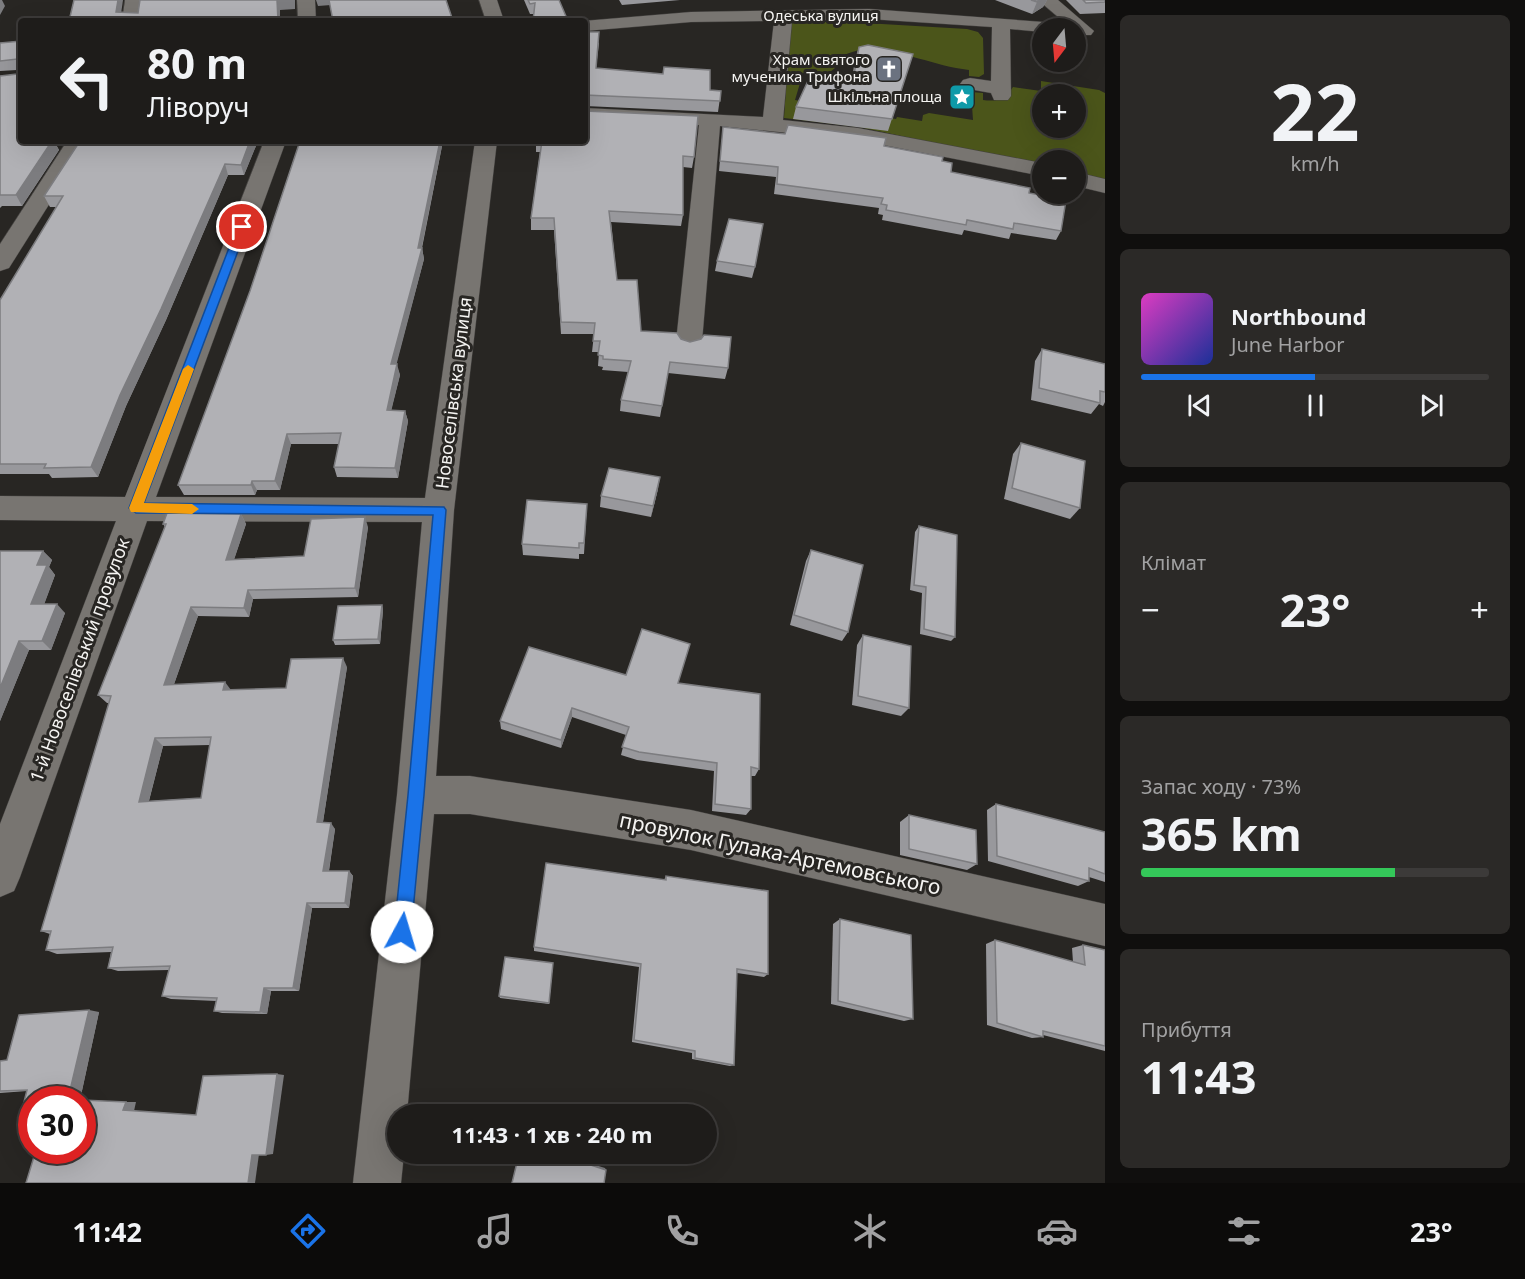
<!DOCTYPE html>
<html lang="uk">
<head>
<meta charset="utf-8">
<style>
  body { margin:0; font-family:"Noto Sans",sans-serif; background:#2b2927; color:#f1f3f6; height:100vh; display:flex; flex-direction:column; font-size:22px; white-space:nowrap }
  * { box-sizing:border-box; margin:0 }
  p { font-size:20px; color:#a1a1a2 }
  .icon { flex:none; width:33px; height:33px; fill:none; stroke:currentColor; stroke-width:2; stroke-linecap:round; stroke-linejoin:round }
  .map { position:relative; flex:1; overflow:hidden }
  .drawer { display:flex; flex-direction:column; gap:15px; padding:15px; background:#100f0e; width:420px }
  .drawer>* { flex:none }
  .guide { position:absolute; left:18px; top:18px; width:570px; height:126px; border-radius:6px; box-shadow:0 6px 24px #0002,0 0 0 2px #3c3a39; background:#1e1c1a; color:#f1f3f6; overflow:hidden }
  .needle { width:39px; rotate:196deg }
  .tools { position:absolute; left:1032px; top:18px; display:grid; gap:12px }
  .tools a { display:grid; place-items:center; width:54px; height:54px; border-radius:50%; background:#1e1c1a; box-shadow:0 6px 24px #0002,0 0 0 2px #3c3a39; font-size:30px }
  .speed { position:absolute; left:18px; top:1086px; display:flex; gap:12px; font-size:30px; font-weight:700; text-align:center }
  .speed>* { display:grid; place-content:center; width:78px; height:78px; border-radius:50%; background:#1e1c1a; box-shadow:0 6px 24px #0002,0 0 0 2px #3c3a39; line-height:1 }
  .speed .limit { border:9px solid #d22; background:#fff; color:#111 }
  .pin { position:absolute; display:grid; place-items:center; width:51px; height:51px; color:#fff; margin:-26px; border:3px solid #fff; border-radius:50%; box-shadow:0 2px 6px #0007 }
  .me { position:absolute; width:66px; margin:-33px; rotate:6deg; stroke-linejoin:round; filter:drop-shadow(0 0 4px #0008) }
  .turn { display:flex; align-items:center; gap:21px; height:126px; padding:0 30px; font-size:27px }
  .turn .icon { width:78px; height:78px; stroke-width:2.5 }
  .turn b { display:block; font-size:42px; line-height:51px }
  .big { font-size:45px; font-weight:700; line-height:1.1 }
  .drawer .card { flex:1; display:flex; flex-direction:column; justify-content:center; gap:9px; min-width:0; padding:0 21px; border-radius:9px; background:#2b2927 }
  .drawer .dial { align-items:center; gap:0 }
  .dial b { font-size:78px; line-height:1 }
  .song { display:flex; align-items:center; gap:18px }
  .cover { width:72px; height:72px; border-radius:9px; background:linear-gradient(135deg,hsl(310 70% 55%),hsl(230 70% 35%)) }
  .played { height:6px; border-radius:3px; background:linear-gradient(90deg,#1a73e8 50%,#3c3a39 50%) }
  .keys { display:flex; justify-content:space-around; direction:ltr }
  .heat { display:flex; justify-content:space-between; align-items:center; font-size:33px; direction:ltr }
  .charge { height:9px; border-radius:4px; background:linear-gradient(90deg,#34c759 73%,#3c3a39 0) }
  .trip { position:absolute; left:387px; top:1104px; width:330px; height:60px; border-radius:30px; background:#1e1c1a; box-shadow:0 6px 24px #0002,0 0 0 2px #3c3a39; font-weight:700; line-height:60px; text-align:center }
  .tab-bar { display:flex; height:96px; justify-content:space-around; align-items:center; background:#0c0b0a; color:#a1a1a2 }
  .tab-bar .icon { width:42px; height:42px }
  .tab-bar .active { color:#1a73e8 }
  .tab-bar b { font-size:27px; color:#f1f3f6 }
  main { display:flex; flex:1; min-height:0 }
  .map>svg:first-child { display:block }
  .green { fill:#4b551a; fill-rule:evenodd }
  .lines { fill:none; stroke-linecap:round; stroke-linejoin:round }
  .minor-casing { stroke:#43413f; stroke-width:1 }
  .minor { fill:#787571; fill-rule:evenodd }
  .wall { fill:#98989c; fill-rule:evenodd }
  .shaded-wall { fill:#7c7c7f }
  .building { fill:#b1b1b5; stroke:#7c7c7f; stroke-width:1.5; fill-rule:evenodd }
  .route { fill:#1a73e8; stroke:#114b97; stroke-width:1.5 }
  .slow { fill:#f59e0b }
  .labels { text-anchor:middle; stroke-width:6; stroke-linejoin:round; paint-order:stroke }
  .far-street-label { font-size:15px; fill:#f5f4f2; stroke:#282623 }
  .far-poi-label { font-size:15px; fill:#f5f4f2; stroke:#282623; text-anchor:end }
  .street-label { font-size:18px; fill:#f5f4f2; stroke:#282623 }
  .near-street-label { font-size:21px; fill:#f5f4f2; stroke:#282623 }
</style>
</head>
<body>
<main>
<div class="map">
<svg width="1105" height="1183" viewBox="0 0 1105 1183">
  <rect width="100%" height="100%" fill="#282623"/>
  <!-- green -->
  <path class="green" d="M794,22H848L967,29L978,32L983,38L984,74L979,77L969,76V70C934,66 903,50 868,49C854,49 838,59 823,60L824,63L834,64L835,68L825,76L803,73L795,100L896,119L897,117L922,121L923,115L929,113L973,120L971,92L983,93V100C998,102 1005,99 1013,87L1041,91V81L1099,90L1105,93V182L1076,174V160H1042V166L859,127L784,118L790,26ZM1042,94H1076V128H1042Z"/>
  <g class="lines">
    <defs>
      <g id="minor">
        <path d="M125,0H143L140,21H122Z"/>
        <path d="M297,0H315L316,21H298Z"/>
        <path d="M479,0H497L504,21H486Z"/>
        <path d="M1038,0H1058L1094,31L1091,35H1079L1076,28H1071Z"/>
        <path d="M869,9L1057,23L1063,24L1066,28H1042V32L1010,29L1011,96L1008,100H994L991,93L963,88L960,84L963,80L970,78L991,81L992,27L869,19L792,21L783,120L858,128L1042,163V176L858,140L720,126L702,342L698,348L689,351L680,348L676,342L699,125L585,120V108L763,117L774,21L691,22L585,31L583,21L691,12Z"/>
        <path d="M67,141H89L9,268L0,271V244Z"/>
        <path d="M264,141H286L156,497L425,498L475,141H497L454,510L436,776H470L691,810L1105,904V946L691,850L470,814H434L407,1114H398V1154H404L401,1183H353L397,795L422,522L147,521L20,877L14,891L0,897V824L116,521L0,520V496L125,497Z"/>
        <path d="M1076,172L1105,179V193L1076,186Z"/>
      </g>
    </defs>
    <!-- minor casing -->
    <use href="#minor" class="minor-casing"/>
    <!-- minor -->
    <use href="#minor" class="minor"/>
  </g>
  <!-- wall -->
  <g class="wall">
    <path d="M524,0H559L533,14H530Z"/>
    <path d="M619,0H680L622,5Z"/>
    <path d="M995,0H1047L1043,7L1032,14Z"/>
    <path d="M1066,0H1105V13L1080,14Z"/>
    <path d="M585,32L599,43L596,68L710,90L721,91L718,112L585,106Z"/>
    <path d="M21,41V141H54L59,150L22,206H2L0,208V76L17,74V70L0,71V43Z"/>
    <path d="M859,47L913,54L888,131L793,119L796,107L852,79L855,59Z"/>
    <path d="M585,111L694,157L692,168L683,167V215L681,226L611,222L617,280L641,331L681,339L728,368L725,379L668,373L660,417L620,411L621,400L628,372L602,370L603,367L598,366L599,352H592L594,334H561L554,230H531V218L540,152H536V141Z"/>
    <path d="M723,127L884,146L942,161L951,172L1029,193L1061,231L1056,240L1011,233L1009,239L964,230L962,235L882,220L883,215L878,214L879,208L774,194L776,177L719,171Z"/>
    <path d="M258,141L244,175H228L166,320L126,406L98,477L52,478L49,474H0V300L57,207H50L44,196Z"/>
    <path d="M300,141H443L422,248L424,259L396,364L400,375L391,410L405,411L408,421L398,478L337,477L334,467L339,444H291L280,490H257L255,495H184L178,485L250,291Z"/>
    <path d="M717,261L755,267L752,278L715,271Z"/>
    <path d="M1042,349L1105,364V402L1103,406L1099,404L1091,414L1031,400L1035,361Z"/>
    <path d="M1021,443L1080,508L1070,519L1004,499L1013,454Z"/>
    <path d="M658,489L651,517L600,507L601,496Z"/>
    <path d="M587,504L584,554H579V559L523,555L522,544Z"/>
    <path d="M241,514L246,524L234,559L304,556L368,527L358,597L253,599L249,617L198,616L174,684L230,690L286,688L347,667L323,822L335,829L329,871H349L353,876L349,908H312L299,991H271L267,1014L222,1013L214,1011L216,1001L171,999L162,996L169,970L118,971L108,968L111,952L57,954L46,950L50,934L41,931L109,703H107L98,695L165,527L163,524ZM210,745L201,798L149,801L163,746Z"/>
    <path d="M919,526L955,637L951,641L920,634L922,593L910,590L915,532Z"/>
    <path d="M811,550L848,632L842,641L790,625L806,561Z"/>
    <path d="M0,551H43L52,560L49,567L55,575L44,604L65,613L51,650H29L0,721Z"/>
    <path d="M382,605L383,610L380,644L335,645L333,640Z"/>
    <path d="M863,635L909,708L901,716L852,705L857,645Z"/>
    <path d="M626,675L678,683L759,769L755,776H751V809L746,815L712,811L714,771L637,760L621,755L626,735L572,717L561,748L501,729L500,721Z"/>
    <path d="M996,804L1105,832V882L1089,877V881L1078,886L988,861L987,810Z"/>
    <path d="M909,815L977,864L967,870L900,855V822Z"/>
    <path d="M666,876L768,974L764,977L737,973L734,1065L730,1066L692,1059V1053L632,1042L639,967L534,951V947L664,880Z"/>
    <path d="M840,919L913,1019L904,1021L831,1004L833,924Z"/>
    <path d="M995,940L1073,962L1072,948L1083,945L1105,950V1051L1043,1035V1037L1032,1038L987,1025L986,944Z"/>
    <path d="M553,963L549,1004L500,998L499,996Z"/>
    <path d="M99,1012L80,1100H32V1106H23L27,1091L0,1093V1061L7,1060Z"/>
  </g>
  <!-- shaded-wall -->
  <g class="shaded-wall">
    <path d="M0,0H2L5,6L0,15Z"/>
    <path d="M118,0H123L120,21L116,12Z"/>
    <path d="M277,0H295V9L280,10V21H278Z"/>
    <path d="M316,0H330L331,5L318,6Z"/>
    <path d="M1041,0H1047L1043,7L1032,14L1037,2Z"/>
    <path d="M52,141H54L59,150L22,206L16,195Z"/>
    <path d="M250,141H258L244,175L241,165Z"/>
    <path d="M440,141H443L421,251L422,248L424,259L394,374L391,364L418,248Z"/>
    <path d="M225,164L228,175L166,320L126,406L98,477L91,467L120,395Z"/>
    <path d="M397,364L400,375L389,420L387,410Z"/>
    <path d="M405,411L408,421L398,478L395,468Z"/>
    <path d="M287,434L291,444L280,490L275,481Z"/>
    <path d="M660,477L658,489L651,517L653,506Z"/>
    <path d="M252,481L257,490L255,495L251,485Z"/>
    <path d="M241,514L246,524L231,569L226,560Z"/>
    <path d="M365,517L368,527L358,597L355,588Z"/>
    <path d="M43,551L52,560L49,567L55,575L41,613L31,604L37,565Z"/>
    <path d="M248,590L253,599L249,617L244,608Z"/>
    <path d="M57,604L65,613L51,650L42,641Z"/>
    <path d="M382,605L383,610L380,644L378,639Z"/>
    <path d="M191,607L198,616L171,693L164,685Z"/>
    <path d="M19,641L29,650L0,721V688Z"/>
    <path d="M343,658L347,667L322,828L317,822Z"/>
    <path d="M225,682L231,690H223Z"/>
    <path d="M572,708V717L561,748V740Z"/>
    <path d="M155,738L163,746L147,808L139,802Z"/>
    <path d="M331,823L335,829L328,876L323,871Z"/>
    <path d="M349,871L353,876L349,908L345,903Z"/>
    <path d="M307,903L312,908L299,991L293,988Z"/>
    <path d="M264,988L271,991L267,1014L260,1012Z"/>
    <path d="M89,1010L99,1012L80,1100L68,1099Z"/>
    <path d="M277,1074L284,1075L273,1154L266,1155Z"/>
    <path d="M126,1102H136L134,1111L123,1110Z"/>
    <path d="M259,1154L255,1183H248L252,1155Z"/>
    <path d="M557,1154H560L605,1168L606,1170Z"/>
  </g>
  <!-- building -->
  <g class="building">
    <path d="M74,0H118L116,12L138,13L140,0H279H277L278,21H69Z"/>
    <path d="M329,0H446L453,21H333Z"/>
    <path d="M528,0H559L568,21H533L535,3L530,4Z"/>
    <path d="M1031,0H1041L1037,2Z"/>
    <path d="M1083,0H1105V2L1086,3Z"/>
    <path d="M585,32H599L596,68L663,74L664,67L710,70V90L721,91L720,101L585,95Z"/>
    <path d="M21,41V141H52L16,195H0V76L17,74V59L0,61V43Z"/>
    <path d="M868,45L913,54L892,119L796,107L812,72L853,80L859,47Z"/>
    <path d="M585,109V111L698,116L694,157L683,156V215L609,211L617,280H637L641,331L677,333L681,339L690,342L701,339L704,335L731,337L728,368L670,362L662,406L621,400L631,361L603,359V356L598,355L600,341H593L595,323L561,322L554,218H531L542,141H585Z"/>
    <path d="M788,125L886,138L884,146L943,157L942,161L952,163L951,172L1030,188L1029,193L1066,200L1061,231L1014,223L1013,229L967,220L966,225L886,210L887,205L881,204L883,198L777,184L778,167L720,161L723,127L785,134Z"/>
    <path d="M80,141H250L241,165L225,164L161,309L120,395L91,467L44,468L46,464H0V300L63,196H44Z"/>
    <path d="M300,141H440L418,248H422L391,364H397L387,410L405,411L395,468L334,467L341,433L287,434L275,481H252L251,485H178L250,291Z"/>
    <path d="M729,219L763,224L755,267L717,261Z"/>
    <path d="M1042,349L1105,364V392L1100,391V403L1039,388Z"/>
    <path d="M1021,443L1085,461L1080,508L1012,488Z"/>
    <path d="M609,468L660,477L653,506L601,496Z"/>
    <path d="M527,500L587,504L584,543H579V548L522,544Z"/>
    <path d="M167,513L241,514L226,560L304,556L311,519L365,517L355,588L248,590L244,608L191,607L164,685L225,682L223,690L286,688L291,659L343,658L317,822L331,823L323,871H349L345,903H307L293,988H264L260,1012L214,1011L217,998L162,996L170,966L108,968L113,947L46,950L51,931H41L111,696L98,695L166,524H163ZM211,737L201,798L139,802L155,738Z"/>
    <path d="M919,526L957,535L955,637L924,629L926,587L914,585Z"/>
    <path d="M811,550L863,565L848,632L794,615Z"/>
    <path d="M0,551H43L37,565H47L31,604H57L42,641H19L0,688Z"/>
    <path d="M382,605L378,639L333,640L338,606Z"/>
    <path d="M642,629L690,644L678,683L760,694L759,769L751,767V809L715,804L717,763L639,752L622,747L629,727L572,708L561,740L500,721L529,647L626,675Z"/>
    <path d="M863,635L911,646L909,708L858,696Z"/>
    <path d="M996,804L1105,832V874L1089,868V881L997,856Z"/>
    <path d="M909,815L976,830L977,864L909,849Z"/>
    <path d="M546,863L666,880V876L768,891V974L737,969L734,1065L695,1058V1051L634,1040L641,964L534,947Z"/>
    <path d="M840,919L911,935L913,1019L838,1001Z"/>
    <path d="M995,940L1085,965L1083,945L1105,950V1046L1043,1031V1037L997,1023Z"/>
    <path d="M505,957L553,963L549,1003L499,996Z"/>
    <path d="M89,1010L68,1099L73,1100H32V1106H23L27,1090L0,1091V1061L7,1060L19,1015Z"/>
    <path d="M277,1074L266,1155H252L248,1183H26L36,1150H82V1100L126,1102L123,1110L196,1115L203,1076Z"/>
    <path d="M519,1154H557L606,1170L604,1183H512Z"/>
  </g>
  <!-- route -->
  <path class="route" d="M242,224L247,227L144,503L444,507L446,510L424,795L411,932L409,938L402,940L396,938L394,932L408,795L433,515L136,513L129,508L237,227Z"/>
  <!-- slow -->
  <path class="slow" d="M188,365L194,369L144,503L192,504L199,509L192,514L131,512L129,508L183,369Z"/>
  <!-- icons -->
  <defs>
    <symbol id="church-square" viewBox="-11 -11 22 22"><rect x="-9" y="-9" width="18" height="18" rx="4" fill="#6b7280" stroke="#282623"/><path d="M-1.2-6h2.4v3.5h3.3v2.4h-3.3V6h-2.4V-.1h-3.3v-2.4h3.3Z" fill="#fff"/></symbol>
    <symbol id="sight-square" viewBox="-11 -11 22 22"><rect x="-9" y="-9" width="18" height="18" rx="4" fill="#0f9aa8" stroke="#282623"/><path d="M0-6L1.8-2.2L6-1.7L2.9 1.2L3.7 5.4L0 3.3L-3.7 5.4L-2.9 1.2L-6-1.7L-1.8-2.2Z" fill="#fff"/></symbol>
  </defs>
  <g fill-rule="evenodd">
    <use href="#church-square" x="874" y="54" width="30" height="30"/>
    <use href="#sight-square" x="947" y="82" width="30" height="30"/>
  </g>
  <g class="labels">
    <!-- far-street labels -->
    <g class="far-street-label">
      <text x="821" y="21">Одеська вулиця</text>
    </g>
    <!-- far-poi labels -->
    <g class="far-poi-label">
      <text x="870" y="65">Храм святого<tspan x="870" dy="17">мученика Трифона</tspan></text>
      <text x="942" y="102">Шкільна площа</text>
    </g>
    <!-- street labels -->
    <g class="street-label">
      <text transform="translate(454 393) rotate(-83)" y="6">Новоселівська вулиця</text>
      <text transform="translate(80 660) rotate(-70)" y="6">1-й Новоселівський провулок</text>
    </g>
    <!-- near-street labels -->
    <g class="near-street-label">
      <text transform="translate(780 854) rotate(12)" y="7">провулок Гулака-Артемовського</text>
    </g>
  </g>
</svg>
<div class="tools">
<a><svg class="needle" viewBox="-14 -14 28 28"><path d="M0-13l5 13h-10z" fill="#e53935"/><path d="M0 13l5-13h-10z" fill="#a1a1a2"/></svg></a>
<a>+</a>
<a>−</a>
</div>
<div class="speed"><div class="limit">30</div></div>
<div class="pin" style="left:242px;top:227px;background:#d93025"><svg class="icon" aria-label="arrive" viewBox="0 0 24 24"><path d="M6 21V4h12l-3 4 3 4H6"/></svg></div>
<svg class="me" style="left:402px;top:932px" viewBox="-20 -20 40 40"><circle r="19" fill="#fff"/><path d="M0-13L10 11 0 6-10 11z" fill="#1a73e8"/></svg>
<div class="trip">11:43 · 1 хв · 240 m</div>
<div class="guide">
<div class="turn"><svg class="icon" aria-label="left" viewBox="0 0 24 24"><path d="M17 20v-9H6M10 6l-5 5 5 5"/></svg><div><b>80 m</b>Ліворуч</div></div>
</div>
</div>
<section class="drawer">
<div class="card dial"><b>22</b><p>km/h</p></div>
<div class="card">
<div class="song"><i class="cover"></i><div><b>Northbound</b><p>June Harbor</p></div></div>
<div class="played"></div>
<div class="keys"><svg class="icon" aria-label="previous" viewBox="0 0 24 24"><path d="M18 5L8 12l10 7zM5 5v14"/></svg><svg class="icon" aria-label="pause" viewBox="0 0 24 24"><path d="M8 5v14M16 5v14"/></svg><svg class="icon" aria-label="next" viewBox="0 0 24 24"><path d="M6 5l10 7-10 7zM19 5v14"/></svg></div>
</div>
<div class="card"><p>Клімат</p>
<div class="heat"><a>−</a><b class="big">23°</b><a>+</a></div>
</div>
<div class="card"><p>Запас ходу · 73%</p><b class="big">365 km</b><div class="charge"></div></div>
<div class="card"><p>Прибуття</p><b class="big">11:43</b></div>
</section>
</main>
<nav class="tab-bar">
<b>11:42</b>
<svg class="icon active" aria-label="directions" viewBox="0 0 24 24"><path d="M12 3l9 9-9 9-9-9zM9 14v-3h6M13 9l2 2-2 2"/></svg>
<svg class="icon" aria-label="music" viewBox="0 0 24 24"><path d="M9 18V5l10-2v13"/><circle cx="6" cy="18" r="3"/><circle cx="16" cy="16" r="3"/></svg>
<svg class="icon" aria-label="phone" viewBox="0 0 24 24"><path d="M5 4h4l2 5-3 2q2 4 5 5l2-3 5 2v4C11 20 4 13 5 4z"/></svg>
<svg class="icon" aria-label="climate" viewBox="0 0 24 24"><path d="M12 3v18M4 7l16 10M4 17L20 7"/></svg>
<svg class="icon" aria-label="car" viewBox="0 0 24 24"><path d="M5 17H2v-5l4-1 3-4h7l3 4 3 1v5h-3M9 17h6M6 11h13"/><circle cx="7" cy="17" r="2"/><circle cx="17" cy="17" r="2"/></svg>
<svg class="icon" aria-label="filters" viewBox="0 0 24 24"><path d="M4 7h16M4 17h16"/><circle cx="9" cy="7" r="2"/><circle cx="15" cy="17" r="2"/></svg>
<b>23°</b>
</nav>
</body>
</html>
